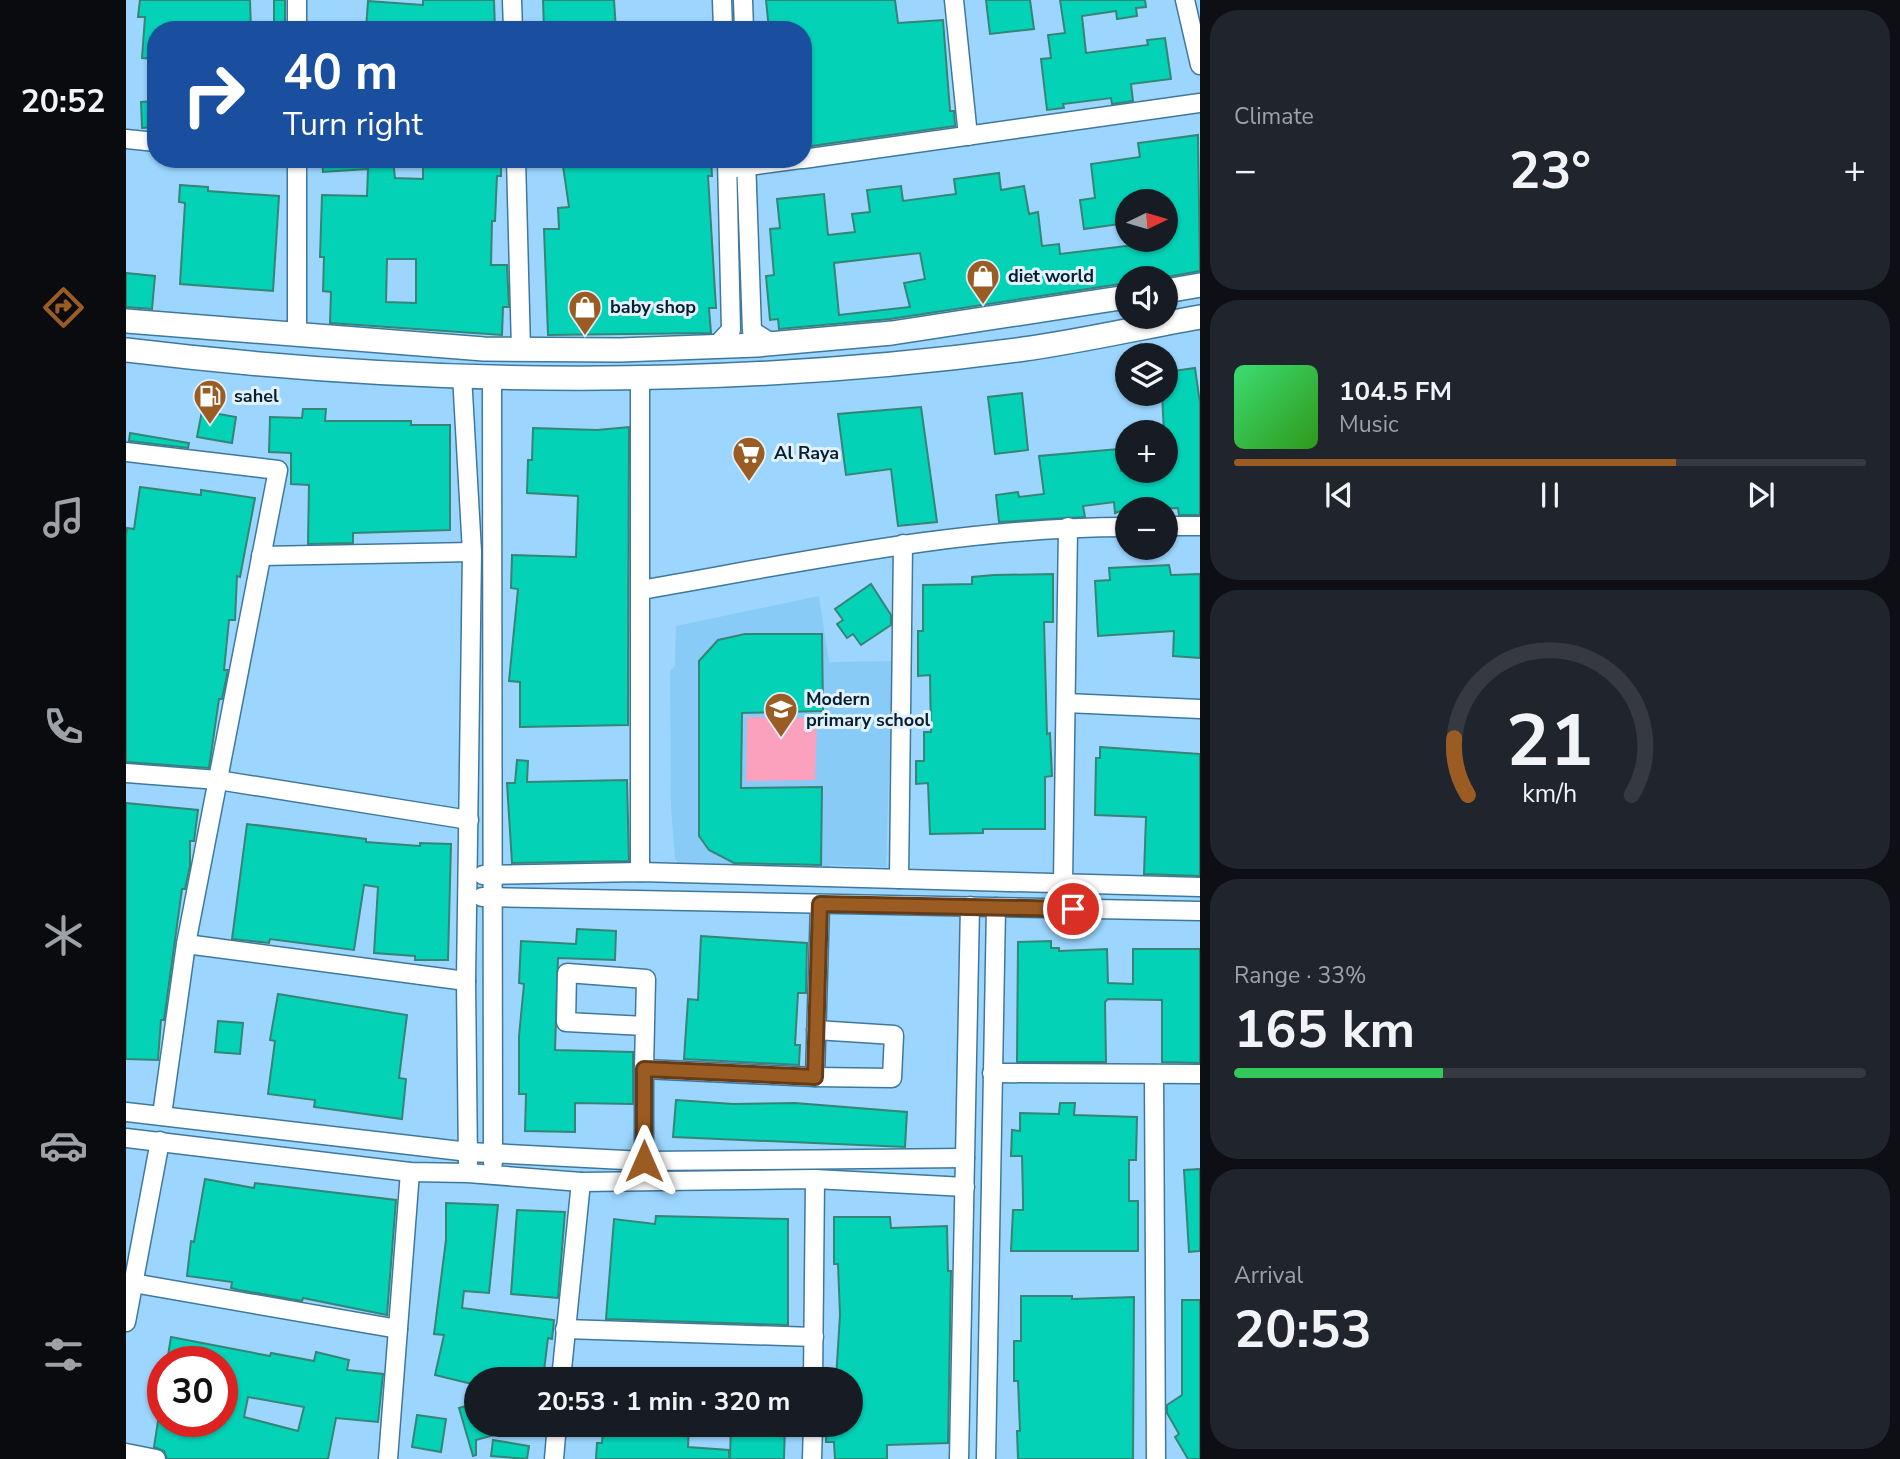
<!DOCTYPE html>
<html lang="en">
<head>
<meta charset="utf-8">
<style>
  body { margin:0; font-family:"Nunito Sans",sans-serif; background:#20242c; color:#f1f3f6; height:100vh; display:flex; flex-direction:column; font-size:26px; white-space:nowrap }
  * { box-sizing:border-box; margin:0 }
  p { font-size:23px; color:#9ea1a6 }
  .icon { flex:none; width:38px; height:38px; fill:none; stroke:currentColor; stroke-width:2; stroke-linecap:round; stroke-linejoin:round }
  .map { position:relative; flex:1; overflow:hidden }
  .sheet { display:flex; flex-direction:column; gap:10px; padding:10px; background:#0d0f14; width:700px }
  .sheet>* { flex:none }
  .banner { position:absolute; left:21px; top:21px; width:665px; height:147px; border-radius:28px; box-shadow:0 2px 5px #0004; background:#1a4fa0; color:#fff; overflow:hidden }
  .needle { width:46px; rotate:85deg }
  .tools { position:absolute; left:989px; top:189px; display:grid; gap:14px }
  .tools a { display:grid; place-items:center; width:63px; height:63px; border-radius:50%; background:#171b24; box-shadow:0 2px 5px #0004; font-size:35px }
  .speed { position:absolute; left:21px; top:1346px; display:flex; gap:14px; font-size:35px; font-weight:700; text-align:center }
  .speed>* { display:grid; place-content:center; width:91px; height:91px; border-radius:50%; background:#171b24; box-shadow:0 2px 5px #0004; line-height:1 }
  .speed .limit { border:10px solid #d22; background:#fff; color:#111 }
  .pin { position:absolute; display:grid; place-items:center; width:60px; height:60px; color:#fff; margin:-30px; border:4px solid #fff; border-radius:50%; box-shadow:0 2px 7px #0007 }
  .me { position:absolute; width:77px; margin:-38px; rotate:0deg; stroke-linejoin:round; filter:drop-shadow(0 0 5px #0008) }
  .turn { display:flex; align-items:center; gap:24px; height:147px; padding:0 21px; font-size:32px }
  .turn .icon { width:91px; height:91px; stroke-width:2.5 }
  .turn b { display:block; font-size:49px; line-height:60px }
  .big { font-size:52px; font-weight:700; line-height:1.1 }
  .sheet .tile { flex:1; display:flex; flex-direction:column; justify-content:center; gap:10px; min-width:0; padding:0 24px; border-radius:28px; background:#20242c }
  .sheet .dial { align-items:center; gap:0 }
  .dial svg { height:182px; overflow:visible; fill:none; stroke:#363941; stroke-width:7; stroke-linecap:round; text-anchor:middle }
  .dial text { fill:#f1f3f6; stroke:none }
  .song { display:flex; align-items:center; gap:21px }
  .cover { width:84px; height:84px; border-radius:10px; background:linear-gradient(135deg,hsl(140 70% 55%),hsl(110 70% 35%)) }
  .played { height:7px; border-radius:4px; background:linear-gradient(90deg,#9b5c23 70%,#363941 70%) }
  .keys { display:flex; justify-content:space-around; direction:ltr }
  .heat { display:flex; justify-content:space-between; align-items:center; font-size:38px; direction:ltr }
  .charge { height:10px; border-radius:5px; background:linear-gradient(90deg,#34c759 33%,#363941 0) }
  .trip { position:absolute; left:338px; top:1367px; width:399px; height:70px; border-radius:35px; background:#171b24; box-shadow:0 2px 5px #0004; font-weight:700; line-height:70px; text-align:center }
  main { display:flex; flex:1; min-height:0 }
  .tab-bar { display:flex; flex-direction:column; width:126px; justify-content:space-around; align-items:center; background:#090b0e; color:#9ea1a6 }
  .tab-bar .icon { width:49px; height:49px }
  .tab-bar .selected { color:#9b5c23 }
  .tab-bar b { font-size:32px; color:#f1f3f6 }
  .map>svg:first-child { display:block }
  .built { fill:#89cbf7 }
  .pitch { fill:#fba1be }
  .building { fill:#04d2b7; stroke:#348576; stroke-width:2; fill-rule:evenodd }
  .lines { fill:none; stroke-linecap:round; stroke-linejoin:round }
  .minor-casing { stroke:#3f789c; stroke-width:21 }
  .secondary-casing { stroke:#3f789c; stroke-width:26 }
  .minor { stroke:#fff; stroke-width:18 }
  .secondary { stroke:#fff; stroke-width:23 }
  .route-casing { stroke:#653c17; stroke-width:18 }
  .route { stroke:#9b5c23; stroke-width:12 }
  .labels { text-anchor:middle; stroke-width:6; stroke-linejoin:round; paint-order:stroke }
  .poi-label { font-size:18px; font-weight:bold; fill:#08202e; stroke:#e1f2fe; text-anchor:start }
</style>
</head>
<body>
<main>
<nav class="tab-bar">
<b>20:52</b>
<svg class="icon selected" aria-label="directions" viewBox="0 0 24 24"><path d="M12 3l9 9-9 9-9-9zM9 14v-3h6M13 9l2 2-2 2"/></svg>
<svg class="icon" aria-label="music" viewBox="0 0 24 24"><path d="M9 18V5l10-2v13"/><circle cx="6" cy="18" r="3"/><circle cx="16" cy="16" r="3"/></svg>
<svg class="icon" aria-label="phone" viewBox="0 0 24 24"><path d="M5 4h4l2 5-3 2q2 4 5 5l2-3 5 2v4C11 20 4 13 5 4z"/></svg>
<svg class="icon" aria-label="climate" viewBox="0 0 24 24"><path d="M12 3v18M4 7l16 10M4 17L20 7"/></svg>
<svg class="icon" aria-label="car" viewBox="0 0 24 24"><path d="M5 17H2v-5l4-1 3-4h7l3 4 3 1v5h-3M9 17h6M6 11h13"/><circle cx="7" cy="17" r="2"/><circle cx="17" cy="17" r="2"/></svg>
<svg class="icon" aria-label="filters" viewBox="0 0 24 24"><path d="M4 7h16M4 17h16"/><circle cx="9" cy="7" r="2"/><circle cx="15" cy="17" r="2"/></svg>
</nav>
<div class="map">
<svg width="1074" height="1459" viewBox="0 0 1074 1459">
  <rect width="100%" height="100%" fill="#9cd6fe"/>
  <!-- built -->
  <path class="built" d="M693,596L703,662L767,661L760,867L704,865L703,874L559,870L549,859L545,808L544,671L549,666L550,626Z"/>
  <!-- pitch -->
  <path class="pitch" d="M621,717L691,718L689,780L620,781Z"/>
  <!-- building -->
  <g class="building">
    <path d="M14,0H124L125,30H105V22L82,23L81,30H30V59L16,58L19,17H12Z"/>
    <rect x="148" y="0" width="11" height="30"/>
    <path d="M297,0H368L369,30H240L242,1L297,5Z"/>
    <path d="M417,0H488L490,30H418Z"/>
    <path d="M640,0H769L772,23L817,20L824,111H828L829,126L678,147L677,30H643Z"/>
    <path d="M860,0H904L908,29L864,34Z"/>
    <path d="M934,0H1019L1020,7L1010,8L1011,16L991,19L990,11L956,16L960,53L1022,45L1021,40L1039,38L1045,79L1005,84L1007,101L986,104L985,98L937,104L938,108L921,110L915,59L925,58L922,35L939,33Z"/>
    <path d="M30,101V127L16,128L15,102Z"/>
    <path d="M1072,135L1074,271L1035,278H1001V283L764,319L653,329L652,319L644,320L640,276L648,275L644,229L654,228L651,199L698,194L702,235L729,232L726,214L744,212L741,190L775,186L777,201L830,194L828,179L873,173L875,190L898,186L903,214L912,212L916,246L933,244L934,254L1025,243V240H1040V201H1001V223L958,229L954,200L969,198L965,164L1014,157L1012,143ZM794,253L799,279L778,283L784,307L713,315L708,263Z"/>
    <path d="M196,159H267L269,178L297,179V159H375V176H371L369,221H366L365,265H381L383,307H377L376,335L204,323L205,292L197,291L198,257H194L196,195L241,196L242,169L197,172ZM261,259H290V303L260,302Z"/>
    <path d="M436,159H585L586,176H582L590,308H583L585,333L422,335L418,229H433L432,208L443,207Z"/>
    <path d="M54,185L82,187V191L153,196L147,291L54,284L59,203L53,202Z"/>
    <path d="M0,273L29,276L26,309L0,307Z"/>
    <path d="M1069,368L1074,403V515H1053L1052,508L1000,509L989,513L988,502L957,506L959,517L873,522L870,495L892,492L893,497L918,494L913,456L992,449L995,471H1040L1036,394H1040V372Z"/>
    <path d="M896,393L902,450L869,454L862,397Z"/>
    <path d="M795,407L811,522L772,526L765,469L720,475L712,414Z"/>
    <path d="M177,409H200L199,421H285V425H324V530L227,533V543L182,544L183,485L165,484V453L143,452L144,417L176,418Z"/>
    <path d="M76,411L110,417L106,443L71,437Z"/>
    <path d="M503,427L502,725L394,727V682L383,681L392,589L385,588L386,555L450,557L452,496L401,493L402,460H406L407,428L471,430Z"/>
    <path d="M4,433L63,443L62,448L3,441Z"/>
    <path d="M14,487L75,495V490L129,498L114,577L111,576L109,620H103L98,670H102L96,699H93L83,768L0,762V535L1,528L8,529Z"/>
    <path d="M1043,565L1045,575L1074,574V658L1047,656L1048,631L972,636L969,581L984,580L983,568Z"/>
    <path d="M927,574V622H918L921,734L924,733L926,776L919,777V829H857V833L804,834L802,783L790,784V761H798V732H805L804,675L792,676V631H797V585L846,584V577L868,575Z"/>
    <path d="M745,584L765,615V625L735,645L727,634L721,638L711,624L717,620L709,609Z"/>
    <path d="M619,634H696L697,711L616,713L615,788L696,787L695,865L608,863L583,850L573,836V661L592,640Z"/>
    <path d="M974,747L1074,754V876L1018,874L1020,817L969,815L970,758H974Z"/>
    <path d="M391,760L402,761L401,782L501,780L503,861L386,863L381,783H389Z"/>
    <path d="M0,803L72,810L68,841H64V866L59,889H56L38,1020H35L32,1060L0,1059Z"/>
    <path d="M121,824L240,839V842L294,846V843L325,844L322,960H289V956L248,953L252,887L238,885L228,950L144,939L143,943L106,939Z"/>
    <path d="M451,929L490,931L489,960L432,958L429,1050L507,1052V1104L449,1103V1132L399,1131L400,1094H393V1036L398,984L393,983L395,941L450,944Z"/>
    <path d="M575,936L681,943L680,993H672L669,1045H674L673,1065L558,1059L562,999L572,1000Z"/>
    <path d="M925,941V948H933V951L981,949L982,983L1007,984V949H1074V1063L1036,1062V1000L982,999L979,1002L980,1062H891L892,942Z"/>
    <path d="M152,994L281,1015L273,1078L280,1079L276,1119L188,1107L189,1100L142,1094L149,1041L144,1040Z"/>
    <path d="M92,1021L117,1023L114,1054L89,1052Z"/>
    <path d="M550,1100L607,1104L669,1103L781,1112L779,1147L547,1137Z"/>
    <path d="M934,1103H949L948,1115L1011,1117L1010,1160H1003V1201H1012V1251H885L887,1210H897V1199L896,1156H885L886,1130L894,1131V1113L933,1114Z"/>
    <path d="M1074,1169V1251L1063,1252L1058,1170Z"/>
    <path d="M79,1179L128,1188L129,1183L270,1200L261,1315L177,1298L176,1301L113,1290L105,1288L106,1282L61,1276L65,1241L68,1242Z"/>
    <path d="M320,1203L372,1205L363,1293L338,1291L336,1308L428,1320L426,1339L422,1338L417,1379H350V1385L309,1375L318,1335L308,1334L320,1240Z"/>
    <path d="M391,1210L439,1212L432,1298L385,1294Z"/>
    <path d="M530,1216L662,1219V1325L480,1319L488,1219L529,1224Z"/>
    <path d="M708,1217H764L765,1228L821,1226L822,1271H825L822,1443L761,1445V1459H709L708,1442H700V1424H724V1379H710L714,1315L712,1264H708Z"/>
    <path d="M895,1296H946V1299L1008,1297L1007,1459H892L891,1431H894L892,1381H888V1341H895Z"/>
    <path d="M1056,1300H1074V1459H1062L1049,1437L1053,1434L1041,1413V1405L1056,1395Z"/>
    <path d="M45,1337L144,1356L145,1353L188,1361L190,1352L223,1360L221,1370L257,1374L252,1422L210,1418L202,1459H41L38,1451L28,1447L32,1421H96V1362H41ZM122,1397L178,1407L172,1431L118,1417Z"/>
    <path d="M350,1403V1424H392L393,1428L350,1440V1455L347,1456L333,1408Z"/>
    <path d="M291,1415L320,1419L315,1452L286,1447Z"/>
    <path d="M477,1424H563L562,1447L603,1450V1459H470L471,1443H476Z"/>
    <path d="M605,1424H659L658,1459H604Z"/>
    <path d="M367,1440L403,1446L401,1459L365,1456Z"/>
  </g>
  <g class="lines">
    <defs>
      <g id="minor">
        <path d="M171,0V30"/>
        <path d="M386,0L387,30"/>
        <path d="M596,0L597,30"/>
        <path d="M617,0L618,30"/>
        <path d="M828,0L842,136"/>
        <path d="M1059,0L1074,65"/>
        <path d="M0,139L30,142"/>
        <path d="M171,159V335"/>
        <path d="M390,159L395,349"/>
        <path d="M620,159L626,331L647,344"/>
        <path d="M677,159L1074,103"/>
        <path d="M609,168L674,159"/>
        <path d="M589,347L605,330L601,159"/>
        <path d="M336,375L346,552L340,981L342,1163"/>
        <path d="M514,376V872"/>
        <path d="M366,377L367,1163"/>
        <path d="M0,452L152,470L60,944L36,1115"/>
        <path d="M1040,526H1074"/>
        <path d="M135,556L346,552"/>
        <path d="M515,590C676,562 837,527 1001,527"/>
        <path d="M940,703L1074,709"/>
        <path d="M0,773L92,780L343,820"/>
        <path d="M357,875L514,872L1074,887"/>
        <path d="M773,879L777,544"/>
        <path d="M937,883L942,527"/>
        <path d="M356,897L1074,911"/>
        <path d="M60,944L340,981"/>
        <path d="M519,1026L440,1022L441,973L520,979L518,1069L689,1077L694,904"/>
        <path d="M518,1069V1161"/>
        <path d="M866,1073L1074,1074"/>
        <path d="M1028,1074L1030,1459"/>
        <path d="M689,1077L766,1078L768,1035L690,1030"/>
        <path d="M0,1112L343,1152L518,1161L839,1158"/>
        <path d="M0,1138L284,1172L342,1173L455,1182L689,1179L839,1187"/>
        <path d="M7,1283L272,1329"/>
        <path d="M0,1322L34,1141"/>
        <path d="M439,1329L688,1337"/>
        <path d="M435,1379L455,1182"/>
        <path d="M687,1379L689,1179"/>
        <path d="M0,1453L30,1459"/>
        <path d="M262,1459L284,1172"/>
        <path d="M428,1459L431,1424"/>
        <path d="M686,1459L687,1424"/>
        <path d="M833,1459L844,906"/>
        <path d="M860,1459L870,907"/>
      </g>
      <g id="secondary">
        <path d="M1040,291L1074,285"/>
        <path d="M0,321L358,349L494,350L631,345L766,333L1001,297"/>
        <path d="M0,350C297,386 601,389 898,349C957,341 1016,327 1074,317"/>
      </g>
    </defs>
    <!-- minor casing -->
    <use href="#minor" class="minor-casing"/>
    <!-- secondary casing -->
    <use href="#secondary" class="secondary-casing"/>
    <!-- minor -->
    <use href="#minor" class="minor"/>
    <!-- secondary -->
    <use href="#secondary" class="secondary"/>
  </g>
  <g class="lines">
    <defs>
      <path id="route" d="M518,1161V1069L689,1077L694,904L947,909"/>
    </defs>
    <!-- route casing -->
    <use href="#route" class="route-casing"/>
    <!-- route -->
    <use href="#route" class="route"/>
  </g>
  <!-- icons -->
  <defs>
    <symbol id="shop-pin" viewBox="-11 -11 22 30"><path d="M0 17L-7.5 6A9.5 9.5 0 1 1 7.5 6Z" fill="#9b5c23" stroke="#e1f2fe"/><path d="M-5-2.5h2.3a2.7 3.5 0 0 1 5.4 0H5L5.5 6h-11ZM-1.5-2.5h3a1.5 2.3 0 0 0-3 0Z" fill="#fff"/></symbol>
    <symbol id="fuel-pin" viewBox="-11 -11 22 30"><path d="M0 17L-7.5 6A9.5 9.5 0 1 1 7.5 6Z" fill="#9b5c23" stroke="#e1f2fe"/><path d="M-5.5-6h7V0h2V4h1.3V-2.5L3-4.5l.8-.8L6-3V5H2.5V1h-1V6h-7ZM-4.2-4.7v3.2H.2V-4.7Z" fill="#fff"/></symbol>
    <symbol id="supermarket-pin" viewBox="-11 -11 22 30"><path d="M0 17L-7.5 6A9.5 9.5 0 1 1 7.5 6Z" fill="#9b5c23" stroke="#e1f2fe"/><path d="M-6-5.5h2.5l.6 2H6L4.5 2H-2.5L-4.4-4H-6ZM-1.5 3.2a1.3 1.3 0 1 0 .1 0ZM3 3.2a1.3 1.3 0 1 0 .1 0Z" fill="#fff"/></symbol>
    <symbol id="school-pin" viewBox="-11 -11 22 30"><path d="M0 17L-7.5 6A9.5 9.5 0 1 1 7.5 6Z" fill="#9b5c23" stroke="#e1f2fe"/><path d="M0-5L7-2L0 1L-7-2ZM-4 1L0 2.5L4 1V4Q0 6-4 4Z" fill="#fff"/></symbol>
  </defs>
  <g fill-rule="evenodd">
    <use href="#shop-pin" x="838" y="257" width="38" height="52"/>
    <use href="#shop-pin" x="440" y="288" width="38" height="52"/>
    <use href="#fuel-pin" x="65" y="377" width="38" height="52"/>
    <use href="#supermarket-pin" x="604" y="434" width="38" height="52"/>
    <use href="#school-pin" x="636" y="690" width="38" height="52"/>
  </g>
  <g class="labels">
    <!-- poi labels -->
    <g class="poi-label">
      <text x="882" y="282">diet world</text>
      <text x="484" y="313">baby shop</text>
      <text x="108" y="402">sahel</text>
      <text x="648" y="459">Al Raya</text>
      <text x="680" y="705">Modern<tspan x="680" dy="21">primary school</tspan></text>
    </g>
  </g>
</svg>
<div class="tools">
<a><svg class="needle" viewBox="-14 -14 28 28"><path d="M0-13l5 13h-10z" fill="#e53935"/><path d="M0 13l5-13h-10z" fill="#9ea1a6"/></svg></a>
<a><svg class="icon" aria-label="sound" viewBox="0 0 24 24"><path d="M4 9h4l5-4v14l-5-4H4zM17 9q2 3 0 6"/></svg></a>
<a><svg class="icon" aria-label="layers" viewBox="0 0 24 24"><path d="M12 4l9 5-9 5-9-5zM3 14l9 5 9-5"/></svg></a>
<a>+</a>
<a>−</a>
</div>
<div class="speed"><div class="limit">30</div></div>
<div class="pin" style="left:947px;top:909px;background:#d93025"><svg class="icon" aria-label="arrive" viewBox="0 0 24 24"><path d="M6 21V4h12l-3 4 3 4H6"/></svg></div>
<svg class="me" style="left:518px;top:1161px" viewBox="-20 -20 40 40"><path d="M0-17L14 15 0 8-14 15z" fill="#9b5c23" stroke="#fff" stroke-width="4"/></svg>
<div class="trip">20:53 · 1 min · 320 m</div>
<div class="banner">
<div class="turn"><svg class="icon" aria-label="right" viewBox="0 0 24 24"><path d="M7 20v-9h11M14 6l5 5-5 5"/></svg><div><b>40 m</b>Turn right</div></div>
</div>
</div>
<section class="sheet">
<div class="tile"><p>Climate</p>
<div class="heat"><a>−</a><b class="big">23°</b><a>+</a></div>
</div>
<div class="tile">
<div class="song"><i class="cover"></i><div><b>104.5 FM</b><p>Music</p></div></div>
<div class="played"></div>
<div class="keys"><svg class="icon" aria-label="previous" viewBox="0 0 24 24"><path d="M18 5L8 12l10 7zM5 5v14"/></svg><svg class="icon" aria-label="pause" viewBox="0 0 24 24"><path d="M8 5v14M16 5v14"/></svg><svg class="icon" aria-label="next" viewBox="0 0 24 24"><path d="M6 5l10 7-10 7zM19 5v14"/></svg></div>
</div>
<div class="tile dial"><svg viewBox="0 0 100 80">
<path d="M14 69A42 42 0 1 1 86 69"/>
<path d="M14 69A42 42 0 0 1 8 44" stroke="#9b5c23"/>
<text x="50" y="56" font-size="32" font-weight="700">21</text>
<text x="50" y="72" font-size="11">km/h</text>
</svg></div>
<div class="tile"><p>Range · 33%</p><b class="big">165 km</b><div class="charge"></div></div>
<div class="tile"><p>Arrival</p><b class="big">20:53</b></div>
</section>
</main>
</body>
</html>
